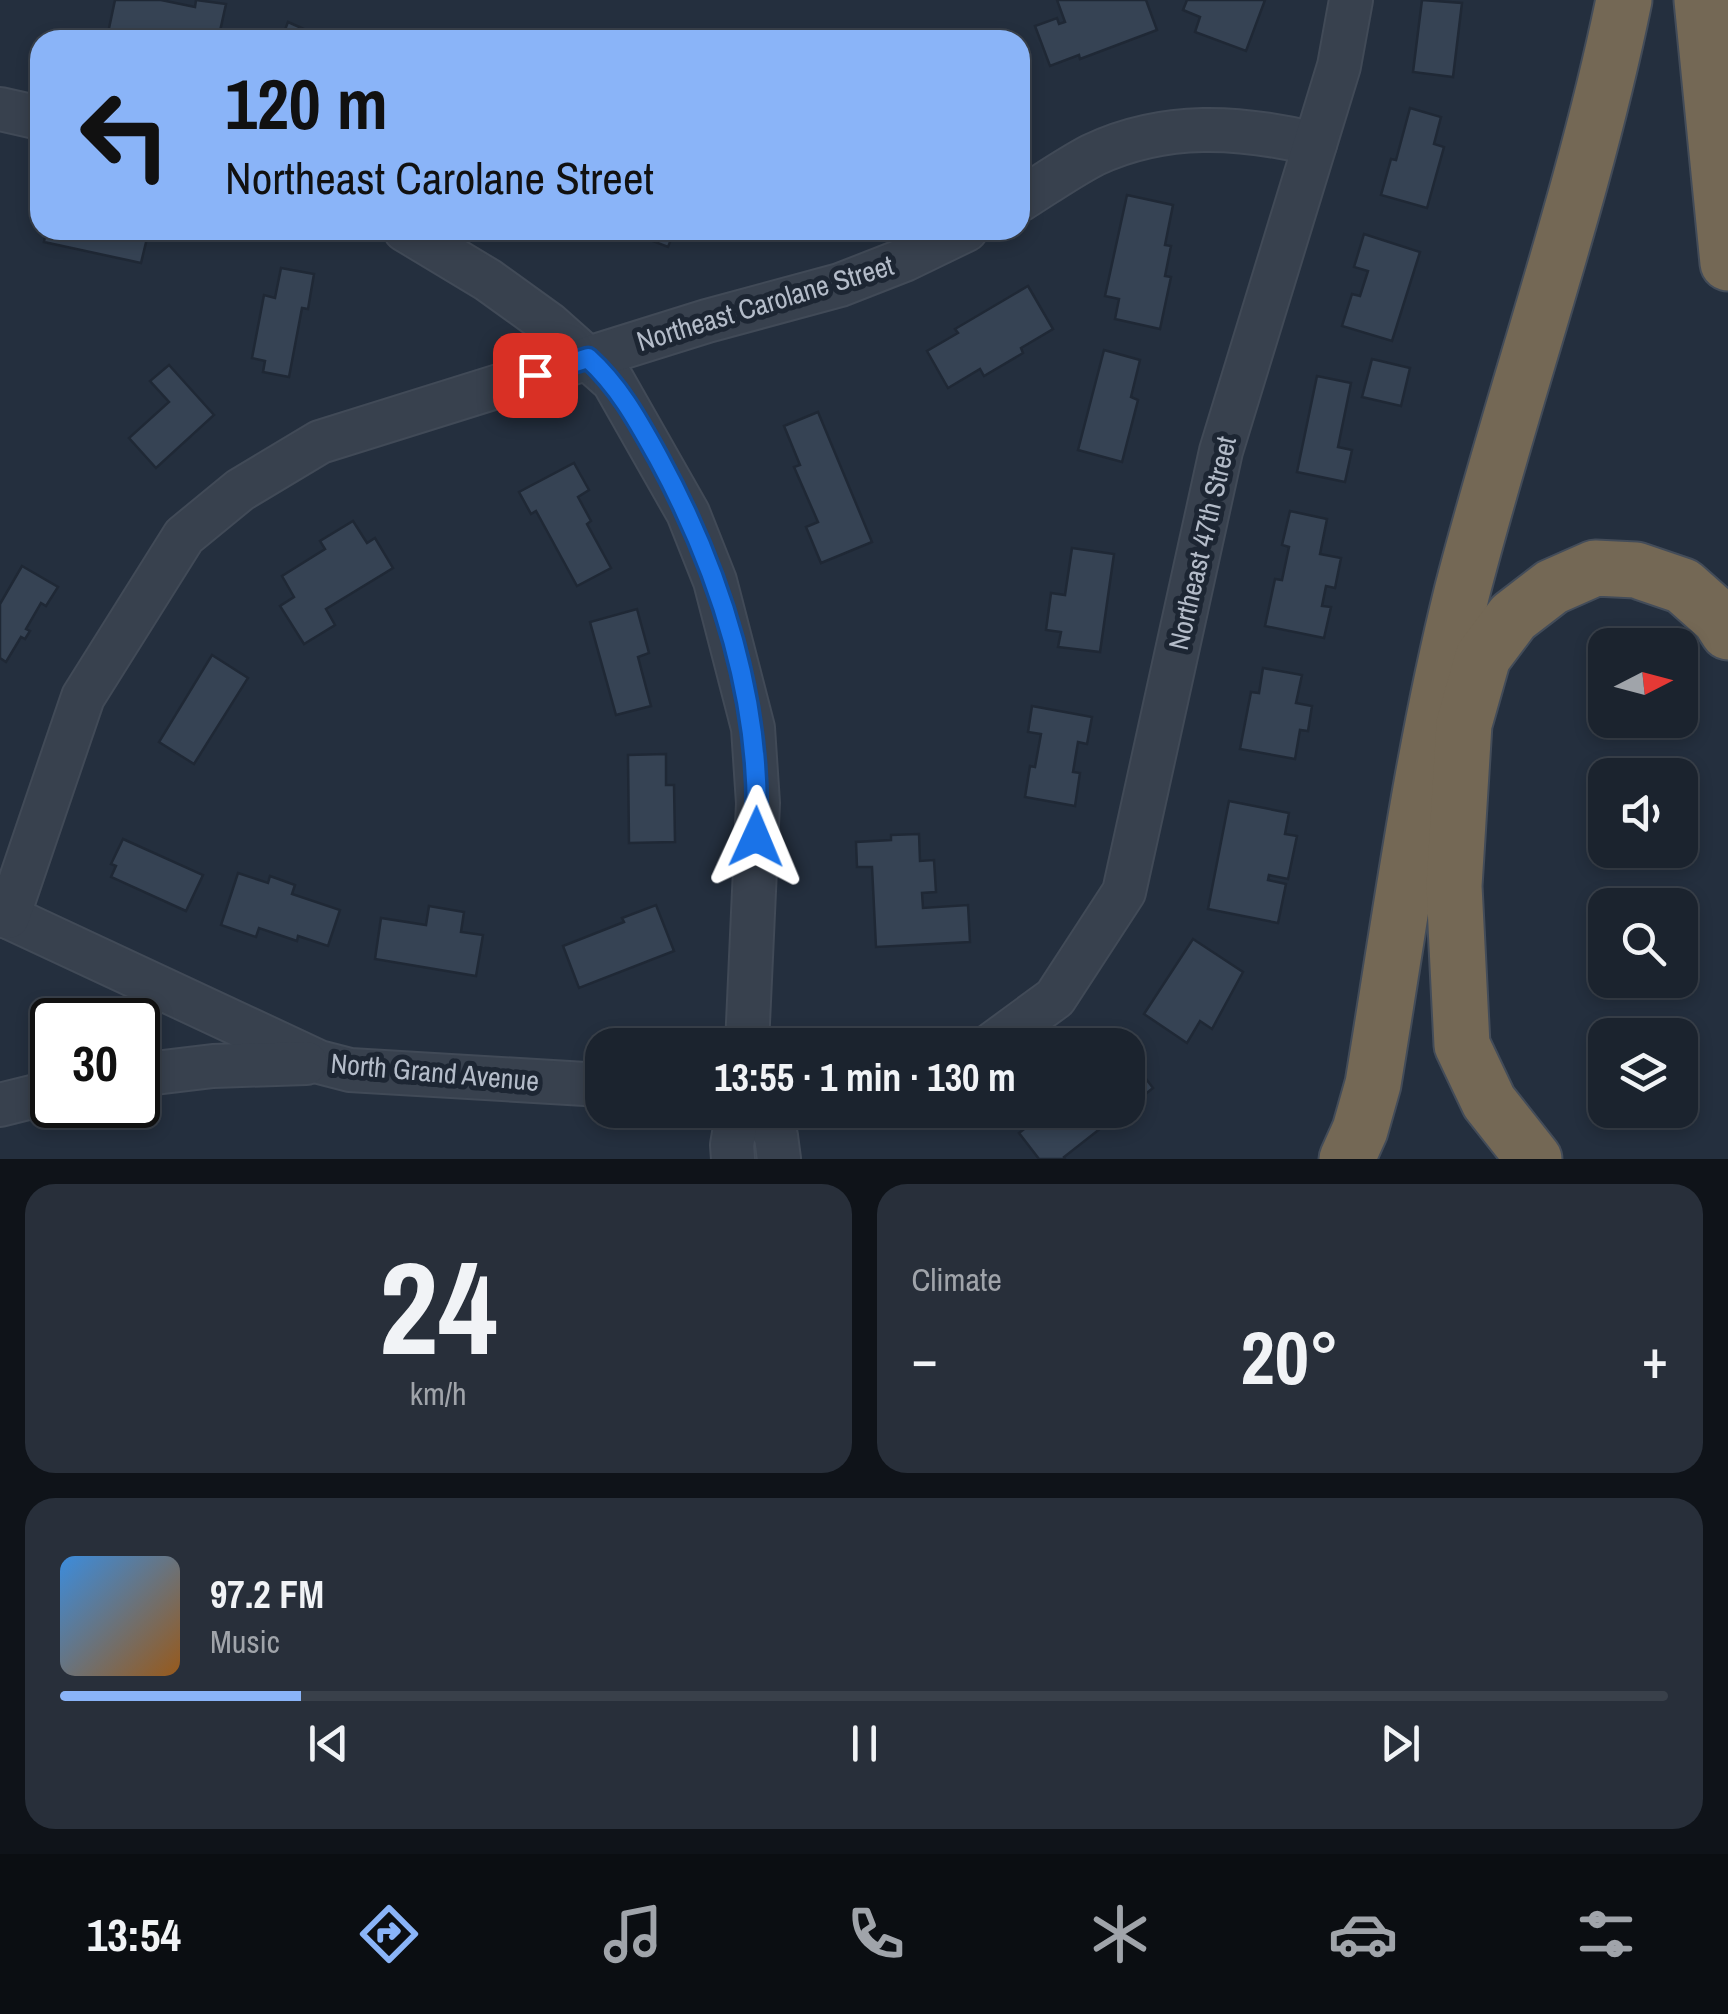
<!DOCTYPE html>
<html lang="en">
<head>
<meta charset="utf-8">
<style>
  body { margin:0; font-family:"Archivo Narrow",sans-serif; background:#282f3a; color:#f1f3f6; height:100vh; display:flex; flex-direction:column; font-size:38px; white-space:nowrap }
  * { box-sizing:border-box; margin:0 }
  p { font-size:32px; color:#a0a4aa }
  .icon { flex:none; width:55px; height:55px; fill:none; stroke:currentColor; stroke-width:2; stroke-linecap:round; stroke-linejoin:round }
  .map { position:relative; height:1159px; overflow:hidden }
  .side { display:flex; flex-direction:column; gap:25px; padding:25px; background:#0f1319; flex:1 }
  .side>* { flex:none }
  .guide { position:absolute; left:30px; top:30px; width:1000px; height:210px; border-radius:30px; box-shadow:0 5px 15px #0003,0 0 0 2px #39404a; background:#8ab4f8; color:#111; overflow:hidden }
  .needle { width:65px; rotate:84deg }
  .buttons { position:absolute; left:1588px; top:628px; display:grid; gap:20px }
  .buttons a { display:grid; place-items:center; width:110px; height:110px; border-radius:20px; background:#1b232e; box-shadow:0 5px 15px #0003,0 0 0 2px #39404a; font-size:50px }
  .speed { position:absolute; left:30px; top:998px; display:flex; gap:20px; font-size:50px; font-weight:700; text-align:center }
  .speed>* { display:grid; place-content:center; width:130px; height:130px; border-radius:50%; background:#1b232e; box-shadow:0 5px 15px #0003,0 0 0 2px #39404a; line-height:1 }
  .speed .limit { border:5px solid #111; border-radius:15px; background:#fff; color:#111 }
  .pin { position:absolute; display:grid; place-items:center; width:85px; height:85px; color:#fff; margin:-42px; border-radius:20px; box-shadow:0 5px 15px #0006 }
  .me { position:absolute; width:110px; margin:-55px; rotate:1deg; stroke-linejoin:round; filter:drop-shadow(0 0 8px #0008) }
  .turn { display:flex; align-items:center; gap:35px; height:210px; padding:0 30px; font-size:45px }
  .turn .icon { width:130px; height:130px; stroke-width:2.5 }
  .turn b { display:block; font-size:70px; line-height:85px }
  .big { font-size:75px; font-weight:700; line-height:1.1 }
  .side .tile { flex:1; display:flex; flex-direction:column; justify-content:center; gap:15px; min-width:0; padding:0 35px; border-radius:30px; background:#282f3a }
  .side .dial { align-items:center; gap:0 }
  .dial b { font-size:130px; line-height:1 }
  .song { display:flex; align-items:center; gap:30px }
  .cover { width:120px; height:120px; border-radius:15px; background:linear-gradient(135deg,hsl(210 70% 55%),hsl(30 70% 35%)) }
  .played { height:10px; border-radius:5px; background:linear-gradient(90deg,#8ab4f8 15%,#39404a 15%) }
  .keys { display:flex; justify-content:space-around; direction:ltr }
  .heat { display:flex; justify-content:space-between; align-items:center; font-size:55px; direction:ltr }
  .side .tiles { flex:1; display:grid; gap:25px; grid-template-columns:1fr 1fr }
  .tile:last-child { grid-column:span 2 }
  .trip { position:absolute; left:585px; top:1028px; width:560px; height:100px; border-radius:30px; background:#1b232e; box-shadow:0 5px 15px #0003,0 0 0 2px #39404a; font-weight:700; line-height:100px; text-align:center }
  .tab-bar { display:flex; height:160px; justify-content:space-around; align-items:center; background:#0b0e12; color:#a0a4aa }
  .tab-bar .icon { width:70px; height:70px }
  .tab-bar .on { color:#8ab4f8 }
  .tab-bar b { font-size:45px; color:#f1f3f6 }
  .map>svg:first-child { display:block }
  .building { fill:#364354; stroke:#1f2835; stroke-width:2.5 }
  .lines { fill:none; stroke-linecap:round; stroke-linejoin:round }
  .minor-casing { stroke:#414a57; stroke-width:46 }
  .highway-casing { stroke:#434c59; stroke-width:59 }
  .minor { stroke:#38414e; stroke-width:42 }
  .highway { stroke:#746855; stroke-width:55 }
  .route-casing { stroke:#114b97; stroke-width:25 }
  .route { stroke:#1a73e8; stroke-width:18 }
  .labels { text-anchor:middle; stroke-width:10; stroke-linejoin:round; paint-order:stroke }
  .street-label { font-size:28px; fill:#b4bcc9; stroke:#1d2633 }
</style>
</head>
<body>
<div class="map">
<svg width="1728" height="1159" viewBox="0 0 1728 1159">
  <rect width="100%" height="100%" fill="#242f3e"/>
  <!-- building -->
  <g class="building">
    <path d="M115,0H161L195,7L196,0L226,4L218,40H141L108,33Z"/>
    <path d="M1057,0H1146L1157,30L1080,59L1079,55L1050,66L1035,26L1057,18L1059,24L1065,22Z"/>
    <path d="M1187,0H1265L1246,51L1195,32L1200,17L1183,10Z"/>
    <path d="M1422,0L1462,3L1453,77L1413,72Z"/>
    <path d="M288,22L315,34L313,40H281Z"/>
    <path d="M1410,108L1441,117L1434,144L1444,147L1427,208L1381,195L1391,159L1396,160Z"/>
    <path d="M1127,195L1173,205L1165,245L1171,246L1165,276L1171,277L1160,329L1115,319L1119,299L1105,296Z"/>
    <path d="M46,230H149L141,263L44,242Z"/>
    <path d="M637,230H675L668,247L637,235Z"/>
    <path d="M1364,234L1420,252L1392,341L1342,326L1352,294L1360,296L1368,271L1354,267Z"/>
    <path d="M281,268L314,274L308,309L302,308L289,377L263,372L265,361L252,358L264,295L275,298Z"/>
    <path d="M1028,286L1053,329L1021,348L1023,353L984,376L980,369L948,388L927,351L958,333L955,329Z"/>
    <path d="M1104,350L1140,360L1131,397L1138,400L1122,462L1078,450Z"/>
    <path d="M1372,359L1410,368L1401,406L1362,397Z"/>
    <path d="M169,365L214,415L156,468L129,438L169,402L150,381Z"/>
    <path d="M1317,376L1351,383L1338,447L1352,450L1345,482L1297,472Z"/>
    <path d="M818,412L872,542L821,563L806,527L818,522L794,467L800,465L784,426Z"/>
    <path d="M574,463L589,490L578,497L591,521L587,524L611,568L577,586L536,511L531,514L519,492Z"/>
    <path d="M1290,511L1327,519L1320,554L1341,558L1335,588L1326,586L1322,606L1331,607L1324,638L1265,626L1275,579L1282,580L1289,547L1282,545Z"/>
    <path d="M353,521L367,543L375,538L393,568L326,609L335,625L304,644L280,606L294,597L282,576L325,549L320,541Z"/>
    <path d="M1072,548L1114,554L1100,652L1058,647L1061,632L1046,630L1051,593L1065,595Z"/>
    <path d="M22,566L58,587L46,606L41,603L26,629L30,631L25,639L21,637L6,662L0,658V604Z"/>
    <path d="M637,609L649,653L638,657L651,706L616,715L590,622Z"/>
    <path d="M212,655L248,678L194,764L159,742Z"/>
    <path d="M1263,668L1302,675L1296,703L1312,706L1308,731L1300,730L1295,759L1240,749L1251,692L1259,693Z"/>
    <path d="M1032,706L1092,717L1087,744L1078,742L1073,772L1080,773L1075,806L1025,797L1030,766L1035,767L1041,734L1028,732Z"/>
    <path d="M666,754V785H674L675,842L629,843L628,755Z"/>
    <path d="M1229,801L1289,813L1285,834L1297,836L1288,879L1269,875L1268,880L1286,884L1278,923L1208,909Z"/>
    <path d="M919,834L920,861L934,860L936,892L922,893L923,908L968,905L970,942L876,947L872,867H857L856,842L891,840V835Z"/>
    <path d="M123,839L203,875L186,911L111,877L116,866L111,864Z"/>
    <path d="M238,873L268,883L270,876L295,885L292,894L340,910L328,946L298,936L297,941L259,928L256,937L221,925Z"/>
    <path d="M656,905L674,951L579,988L563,946L624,922L622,918Z"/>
    <path d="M429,906L464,912L461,932L483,935L476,976L375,959L381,918L426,925Z"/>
    <path d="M1193,939L1243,972L1212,1029L1200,1021L1187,1043L1144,1014Z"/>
    <path d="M1128,1055L1153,1088L1128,1108Z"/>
    <path d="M1049,1110H1124L1064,1157L1065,1159H1039L1019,1133Z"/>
  </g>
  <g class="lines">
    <defs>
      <g id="minor">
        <path d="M0,109L40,118"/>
        <path d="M1020,200C1044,185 1068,168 1093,155C1165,121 1240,126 1315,144"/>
        <path d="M405,230L488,280L549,324L613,381L688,513L715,581L753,728L758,803L747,1045"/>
        <path d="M0,913L319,1062L350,1070L602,1085"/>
        <path d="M8,917L83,697L184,536L240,490L320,442L707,321L840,285L904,260L966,230"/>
        <path d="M991,1045L1055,998L1124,892L1221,451L1339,66L1351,0"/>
        <path d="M138,1075L213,1066L306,1063"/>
        <path d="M0,1105L52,1092"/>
        <path d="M761,1110L776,1136L779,1159"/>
        <path d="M733,1159L732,1145L738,1110"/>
      </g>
      <g id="highway">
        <path d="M1702,0L1728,263"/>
        <path d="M1347,1159L1360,1130L1373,1084C1400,920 1422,754 1462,592C1513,394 1583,201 1624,0"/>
        <path d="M1534,1159L1489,1102L1462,1045L1454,886L1464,724L1483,657L1513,617L1552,587L1595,568L1636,570L1683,586L1719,618L1728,632"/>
      </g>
    </defs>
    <!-- minor casing -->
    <use href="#minor" class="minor-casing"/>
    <!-- highway casing -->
    <use href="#highway" class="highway-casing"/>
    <!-- minor -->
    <use href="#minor" class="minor"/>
    <!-- highway -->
    <use href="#highway" class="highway"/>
  </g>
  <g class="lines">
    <defs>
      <path id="route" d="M535,375L588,358C619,386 638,421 658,457C721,573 763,705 756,837"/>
    </defs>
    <!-- route casing -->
    <use href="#route" class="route-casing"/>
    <!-- route -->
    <use href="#route" class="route"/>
  </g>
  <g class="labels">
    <!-- street labels -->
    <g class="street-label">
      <text transform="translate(765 303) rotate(-17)" y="10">Northeast Carolane Street</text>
      <text transform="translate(1202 543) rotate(-77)" y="10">Northeast 47th Street</text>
      <text transform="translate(435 1072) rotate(5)" y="10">North Grand Avenue</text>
    </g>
  </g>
</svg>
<div class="buttons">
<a><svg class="needle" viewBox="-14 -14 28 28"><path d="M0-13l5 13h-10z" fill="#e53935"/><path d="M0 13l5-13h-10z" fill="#a0a4aa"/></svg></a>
<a><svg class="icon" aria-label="sound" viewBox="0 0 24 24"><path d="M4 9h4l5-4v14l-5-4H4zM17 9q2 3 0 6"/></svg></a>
<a><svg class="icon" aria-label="search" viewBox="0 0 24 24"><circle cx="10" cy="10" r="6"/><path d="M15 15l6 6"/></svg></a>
<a><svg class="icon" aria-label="layers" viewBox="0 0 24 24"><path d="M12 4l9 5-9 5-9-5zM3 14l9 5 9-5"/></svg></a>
</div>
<div class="speed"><div class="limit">30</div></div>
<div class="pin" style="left:535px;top:375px;background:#d93025"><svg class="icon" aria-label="arrive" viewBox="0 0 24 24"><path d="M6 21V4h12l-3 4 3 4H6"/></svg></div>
<svg class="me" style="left:756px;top:837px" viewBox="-20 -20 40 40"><path d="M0-17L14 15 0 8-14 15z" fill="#1a73e8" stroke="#fff" stroke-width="4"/></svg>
<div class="trip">13:55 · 1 min · 130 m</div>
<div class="guide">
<div class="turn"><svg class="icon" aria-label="left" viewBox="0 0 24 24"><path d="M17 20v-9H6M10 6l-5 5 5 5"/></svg><div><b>120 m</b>Northeast Carolane Street</div></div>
</div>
</div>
<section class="side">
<div class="tiles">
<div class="tile dial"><b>24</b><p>km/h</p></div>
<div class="tile"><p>Climate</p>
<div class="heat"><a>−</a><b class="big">20°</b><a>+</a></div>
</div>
<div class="tile">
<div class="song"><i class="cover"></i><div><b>97.2 FM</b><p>Music</p></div></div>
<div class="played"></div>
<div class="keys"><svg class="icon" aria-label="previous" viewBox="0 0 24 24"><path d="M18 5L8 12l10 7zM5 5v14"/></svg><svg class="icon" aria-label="pause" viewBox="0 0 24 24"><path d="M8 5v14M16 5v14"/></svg><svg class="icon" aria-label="next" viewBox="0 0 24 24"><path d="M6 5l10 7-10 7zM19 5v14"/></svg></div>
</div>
</div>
</section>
<nav class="tab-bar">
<b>13:54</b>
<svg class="icon on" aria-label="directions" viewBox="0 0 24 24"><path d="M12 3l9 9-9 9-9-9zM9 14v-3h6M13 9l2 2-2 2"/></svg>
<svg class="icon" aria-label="music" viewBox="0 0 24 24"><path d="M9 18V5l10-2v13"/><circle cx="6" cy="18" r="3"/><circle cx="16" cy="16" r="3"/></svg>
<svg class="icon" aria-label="phone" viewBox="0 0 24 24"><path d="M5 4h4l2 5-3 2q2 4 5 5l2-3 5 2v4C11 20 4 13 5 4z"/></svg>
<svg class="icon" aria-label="climate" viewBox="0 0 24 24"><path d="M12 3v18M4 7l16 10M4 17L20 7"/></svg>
<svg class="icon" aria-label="car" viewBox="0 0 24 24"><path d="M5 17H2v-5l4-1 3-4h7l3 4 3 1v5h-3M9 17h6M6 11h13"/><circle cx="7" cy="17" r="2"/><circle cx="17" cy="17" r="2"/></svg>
<svg class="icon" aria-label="filters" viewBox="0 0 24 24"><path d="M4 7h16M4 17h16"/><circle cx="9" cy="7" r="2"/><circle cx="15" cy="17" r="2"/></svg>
</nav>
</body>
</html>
